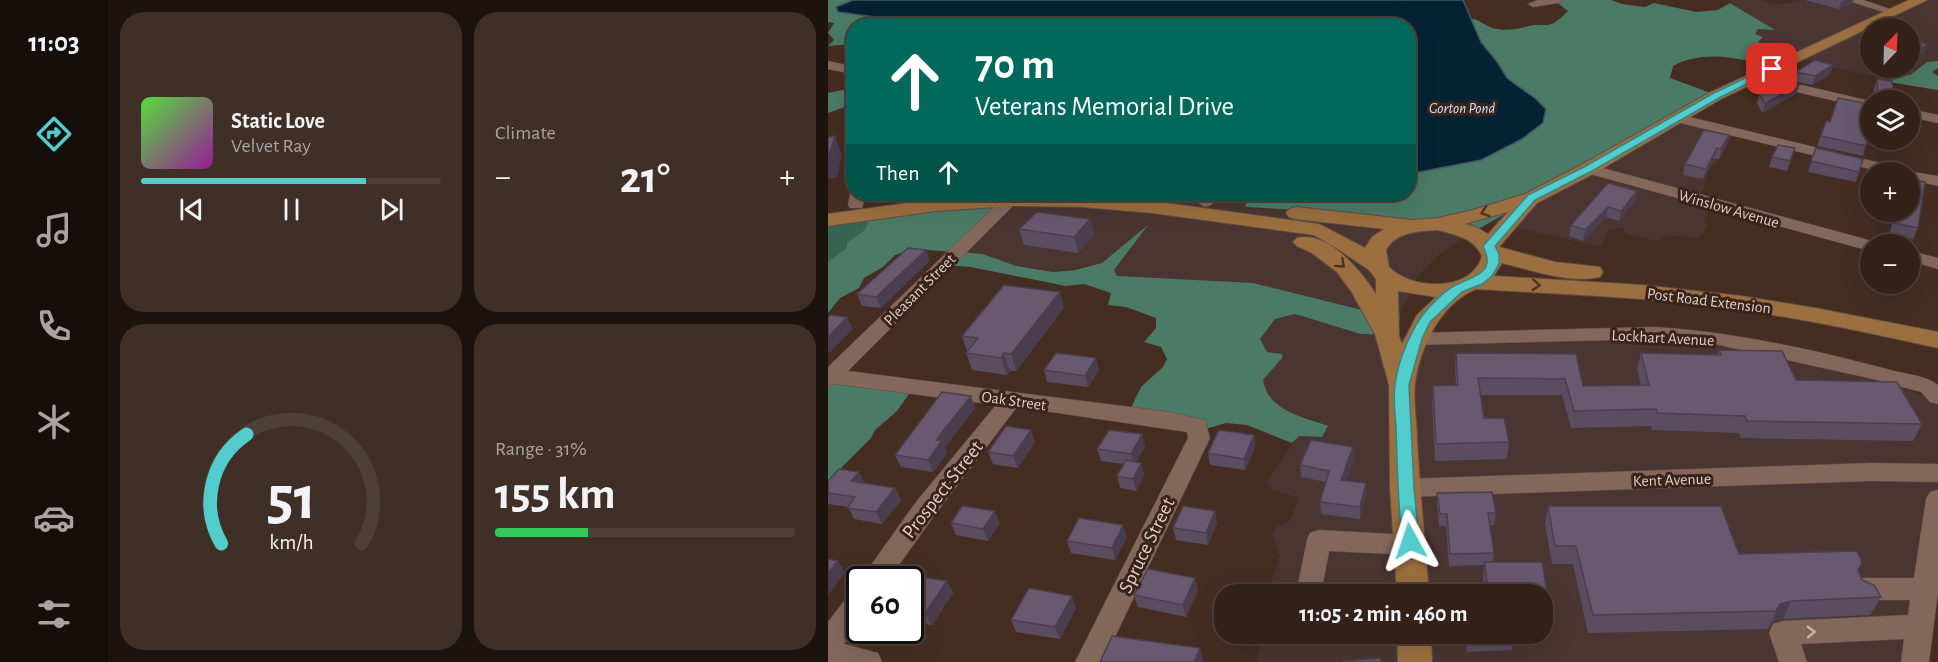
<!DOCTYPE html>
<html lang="en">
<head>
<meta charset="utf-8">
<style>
  body { margin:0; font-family:"Alegreya Sans",sans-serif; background:#3f2f27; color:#f1f3f6; height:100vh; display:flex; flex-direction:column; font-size:22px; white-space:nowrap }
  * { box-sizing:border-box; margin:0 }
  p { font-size:20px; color:#a9a4a2 }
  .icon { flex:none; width:33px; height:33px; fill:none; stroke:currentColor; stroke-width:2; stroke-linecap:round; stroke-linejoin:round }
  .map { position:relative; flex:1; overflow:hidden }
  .side { display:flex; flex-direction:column; gap:12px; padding:12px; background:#1d130e; width:720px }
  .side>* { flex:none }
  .banner { position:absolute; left:18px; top:18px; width:570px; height:183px; border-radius:24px; box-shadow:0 6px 24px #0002,0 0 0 2px #4e3f39; background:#00695c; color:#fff; overflow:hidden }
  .needle { width:39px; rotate:23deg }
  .tools { position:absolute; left:1032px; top:18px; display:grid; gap:12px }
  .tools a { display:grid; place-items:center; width:60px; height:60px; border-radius:50%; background:#34221a; box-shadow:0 6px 24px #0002,0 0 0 2px #4e3f39; font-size:30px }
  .speed { position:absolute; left:18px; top:566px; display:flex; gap:12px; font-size:30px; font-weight:700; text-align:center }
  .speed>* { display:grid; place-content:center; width:78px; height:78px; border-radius:50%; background:#34221a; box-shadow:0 6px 24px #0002,0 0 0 2px #4e3f39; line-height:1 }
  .speed .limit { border:3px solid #111; border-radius:9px; background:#fff; color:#111 }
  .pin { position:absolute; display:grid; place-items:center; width:51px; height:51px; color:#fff; margin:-26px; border-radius:12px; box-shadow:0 3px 9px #0006 }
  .me { position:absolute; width:66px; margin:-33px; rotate:355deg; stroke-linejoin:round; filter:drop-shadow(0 0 4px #0008) }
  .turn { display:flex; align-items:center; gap:21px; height:126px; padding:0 30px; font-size:27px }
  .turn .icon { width:78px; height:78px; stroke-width:2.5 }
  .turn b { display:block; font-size:42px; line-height:51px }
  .then { display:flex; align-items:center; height:57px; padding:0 30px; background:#0003; gap:12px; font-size:22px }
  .big { font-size:45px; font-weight:700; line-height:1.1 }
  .side .widget { flex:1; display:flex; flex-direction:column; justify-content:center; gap:9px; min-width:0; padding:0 21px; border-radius:24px; background:#3f2f27 }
  .side .dial { align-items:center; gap:0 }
  .dial svg { height:156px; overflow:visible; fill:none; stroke:#4e3f39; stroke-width:7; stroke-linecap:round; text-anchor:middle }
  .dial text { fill:#f1f3f6; stroke:none }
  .song { display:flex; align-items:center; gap:18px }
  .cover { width:72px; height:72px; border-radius:9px; background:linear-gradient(135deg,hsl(110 70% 55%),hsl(300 70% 35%)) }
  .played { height:6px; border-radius:3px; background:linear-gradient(90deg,#53cdcb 75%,#4e3f39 75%) }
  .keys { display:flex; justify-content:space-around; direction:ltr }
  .heat { display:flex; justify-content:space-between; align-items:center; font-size:33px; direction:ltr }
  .charge { height:9px; border-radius:4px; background:linear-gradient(90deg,#34c759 31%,#4e3f39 0) }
  .side .tiles { flex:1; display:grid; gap:12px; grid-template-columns:repeat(2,1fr) }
  .trip { position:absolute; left:386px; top:584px; width:339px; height:60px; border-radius:24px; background:#34221a; box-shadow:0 6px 24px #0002,0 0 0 2px #4e3f39; font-weight:700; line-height:60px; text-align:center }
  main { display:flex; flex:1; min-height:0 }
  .tab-bar { display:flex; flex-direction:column; width:108px; justify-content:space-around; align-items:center; background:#150e0a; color:#a9a4a2 }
  .tab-bar .icon { width:42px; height:42px }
  .tab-bar .on { color:#53cdcb }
  .tab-bar b { font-size:27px; color:#f1f3f6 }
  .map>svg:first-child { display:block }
  .commercial { fill:#4a3532; fill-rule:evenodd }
  .green { fill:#386551 }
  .forest { fill:#4b7b66 }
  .water { fill:#052235; stroke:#465661; stroke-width:1.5 }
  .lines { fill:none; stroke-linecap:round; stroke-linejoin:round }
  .minor-casing { stroke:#614c43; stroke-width:1 }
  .major-casing { stroke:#614c43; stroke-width:2 }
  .minor { fill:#83675b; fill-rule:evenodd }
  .major { fill:#9b6f3f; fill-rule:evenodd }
  .wall { fill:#5a4d60 }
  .shaded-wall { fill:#4a3e4e }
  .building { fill:#695970; stroke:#4a3e4e; stroke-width:1.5 }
  .oneway { stroke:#4d3220 }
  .oneway2 { stroke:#c8b5ad }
  .route { fill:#53cdcb; stroke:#368584; stroke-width:1.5 }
  .labels { text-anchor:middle; stroke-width:6; stroke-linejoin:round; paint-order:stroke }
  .far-water-label { font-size:15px; font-style:italic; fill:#cce4f7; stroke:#3a2318 }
  .street-label { font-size:16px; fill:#dfcfc8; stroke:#3a2318 }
  .near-street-label { font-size:20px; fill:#dfcfc8; stroke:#3a2318 }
</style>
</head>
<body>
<main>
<nav class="tab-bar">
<b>11:03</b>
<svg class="icon on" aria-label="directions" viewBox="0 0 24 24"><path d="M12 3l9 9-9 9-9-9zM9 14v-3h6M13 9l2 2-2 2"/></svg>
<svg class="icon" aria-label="music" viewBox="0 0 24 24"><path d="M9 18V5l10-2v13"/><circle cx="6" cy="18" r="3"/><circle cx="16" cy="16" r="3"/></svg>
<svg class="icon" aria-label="phone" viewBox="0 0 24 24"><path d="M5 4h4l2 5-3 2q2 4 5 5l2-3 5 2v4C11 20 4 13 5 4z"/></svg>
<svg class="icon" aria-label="climate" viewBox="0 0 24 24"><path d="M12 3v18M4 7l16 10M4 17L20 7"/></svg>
<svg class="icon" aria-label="car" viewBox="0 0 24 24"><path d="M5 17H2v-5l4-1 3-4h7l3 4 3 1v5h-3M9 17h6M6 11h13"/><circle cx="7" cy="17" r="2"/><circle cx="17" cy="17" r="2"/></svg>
<svg class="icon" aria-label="filters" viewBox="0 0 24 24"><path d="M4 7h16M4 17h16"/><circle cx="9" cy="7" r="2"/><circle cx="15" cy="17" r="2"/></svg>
</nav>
<section class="side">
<div class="tiles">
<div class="widget">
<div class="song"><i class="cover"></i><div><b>Static Love</b><p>Velvet Ray</p></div></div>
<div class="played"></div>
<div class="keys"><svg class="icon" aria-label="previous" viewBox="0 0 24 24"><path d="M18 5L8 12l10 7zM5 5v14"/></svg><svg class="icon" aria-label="pause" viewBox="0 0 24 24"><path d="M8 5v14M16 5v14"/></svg><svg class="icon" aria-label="next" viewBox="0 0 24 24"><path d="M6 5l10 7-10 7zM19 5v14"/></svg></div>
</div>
<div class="widget"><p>Climate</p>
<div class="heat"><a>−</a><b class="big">21°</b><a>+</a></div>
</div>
<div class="widget dial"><svg viewBox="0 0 100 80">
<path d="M14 69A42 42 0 1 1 86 69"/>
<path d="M14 69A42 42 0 0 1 27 13" stroke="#53cdcb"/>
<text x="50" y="56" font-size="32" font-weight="700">51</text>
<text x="50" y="72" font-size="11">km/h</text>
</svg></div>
<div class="widget"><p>Range · 31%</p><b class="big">155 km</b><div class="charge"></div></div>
</div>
</section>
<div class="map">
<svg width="1110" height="662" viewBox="0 0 1110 662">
  <rect width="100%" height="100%" fill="#452d22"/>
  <!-- commercial -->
  <g class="commercial">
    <path d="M899,0H933L946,4L962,3L973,0H1024L1064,11L1091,0H1110V61L1099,62L1082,75L1059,71L1057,77H1051L993,65L930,42L927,34L930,29H944ZM1042,28H1082V68H1042Z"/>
    <path d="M848,119L906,134L888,165L881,168L876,188L869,197L884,204L876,222L880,226L871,238L839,235L829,241L798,234L795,228L780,230L774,247L664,222Z"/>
    <path d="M74,194H421L417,207L421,208L484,211L624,231L637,237L615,251L590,276L572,315L289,276L286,270L317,228L274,263L225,272L188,266L155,254L131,252Z"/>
    <path d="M467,314L533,334L569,335L574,339L824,332L869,334L1061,381L1102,399L1110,405V505L1089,662H430V651L436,637L442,633H714V594H439L452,555L444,534L449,526L462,521L471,498L443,489L439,482L470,436L494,437L500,426L453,409L436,389L434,380L454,357V354L439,352L432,339L447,319Z"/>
  </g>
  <!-- green -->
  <path class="green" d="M0,215H65L0,277Z"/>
  <!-- forest -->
  <g class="forest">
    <path d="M0,0H25L8,7L30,15L62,19L71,25L26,26L25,44L0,46L6,40L0,33L6,23L0,22Z"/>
    <path d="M730,0H783L794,4L817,7L826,3L868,12L890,10L902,3L947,30L930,29L927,34L935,37L930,42L969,55L945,68C913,58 876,49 845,66L842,78L888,95L645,232L484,211L417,207L421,194H580L581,174L652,160L708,99L679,78L670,63L653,42L643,19C651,19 656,25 664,28C675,31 686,30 697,27C719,21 719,33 740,11L727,1Z"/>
    <path d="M1110,61V68L1104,72L1110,76V90L1061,82L1065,77L1058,73L1082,75L1099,62Z"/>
    <path d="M25,88V104L0,113V93Z"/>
    <path d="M181,196L131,252L155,254L188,266L225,272L247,270L274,263L320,225L286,270L289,276L425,283L542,312L572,315L569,335L533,334L467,314L447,319L432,339L439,352L454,354V358L435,380C440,411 475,417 500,426L494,437L471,436L464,443L419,425L398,423L374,430L300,414L313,387L335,367L339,359L333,347L316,342L328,328V318L298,307L280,305L283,293L256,284L238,286L143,267L117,265L127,252L85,249L67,255L55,267L36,278L31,288L12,298L0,313V262L19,248V243L37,230L45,210Z"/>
    <path d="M0,381L86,387L69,411L47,430L43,438L14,467L0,491Z"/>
  </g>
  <!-- water -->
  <path class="water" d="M25,0H635L653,42L670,63L679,78L708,99L718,109L715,123L694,139L653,160L581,174L580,26H71L62,19L10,12L8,7Z"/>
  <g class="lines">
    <defs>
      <g id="minor">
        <path d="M710,0H735L730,3L705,7L700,4Z"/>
        <path d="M1018,0H1035L1071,12L1065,15Z"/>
        <path d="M0,61L23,66L26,79L15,72L0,69Z"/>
        <path d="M926,74L1042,101V109L921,81L920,78L921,75Z"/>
        <path d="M1082,109L1110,115V123L1082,117Z"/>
        <path d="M849,114L1077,169L1079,171L1110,176V186L1082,179V172H1054L844,121L842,118Z"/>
        <path d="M760,164L1048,242L1050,244H1042V251L755,172L752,169L755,166Z"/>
        <path d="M26,190V194H38L34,208H22L20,205L22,194Z"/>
        <path d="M332,194H349C344,201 340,202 332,200L330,197Z"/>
        <path d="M375,194H391L383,205L377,207L369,202Z"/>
        <path d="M182,195L190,200L188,203L20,371L342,412L377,420L382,438L275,662H247L360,438L359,432L189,407L106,516L61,579H33L88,502L168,405L8,384L0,386V367L176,197Z"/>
        <path d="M1082,251L1110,258V269L1082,261Z"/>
        <path d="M826,327C907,332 988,350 1066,371C1079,374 1099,376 1110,385V404L1102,402L1093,392L1045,379L882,343L826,339L587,345L580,343L577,339L580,335L587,333Z"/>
        <path d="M1043,463L1110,464V482L1043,481L577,497L569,494L565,488L569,482L577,479Z"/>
        <path d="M1110,490V592L1101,662H1073L1076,639L973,644L979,662H951L941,633L945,624L955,621L1080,615L1082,600H1036L1027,597L1023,589L1027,581L1036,578H1086L1098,499L1102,492Z"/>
        <path d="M491,530L583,535L592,538L596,545L592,552L583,555L501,551L495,584L499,586L503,594H468L479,540L482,533Z"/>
        <path d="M32,589V622L16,644L50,653L54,662H0V622L23,592Z"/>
      </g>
      <g id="major">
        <path d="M1081,0H1099L893,99L767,173L709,203L671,247L727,262L772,267L775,272L772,277C741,284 704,270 674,263L666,276L814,285L913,296L987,308L1110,332V348C1034,331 958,315 881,306C804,296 726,294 648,289C612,304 592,347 587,384C585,401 589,422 589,439C592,491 597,542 601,594H569L562,488L561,385L547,334L523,291L509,272L484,253L469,246L465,242L469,238C500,230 533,271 548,294V279L541,270L513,251L486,235L324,213L254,207L182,206L108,211L0,226V214L108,199L182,194L254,195L324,201L491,224L537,248L544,237L556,229L468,219L461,217L458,213L461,209L468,207L585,220L610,218L645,210L697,194L753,165L881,93ZM680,212L660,234L648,227L636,224ZM610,230C628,235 646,238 654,256C644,293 583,290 561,267L558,250C567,232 592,231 610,230ZM570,291L608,297L589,315L574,344L571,336Z"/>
        <path d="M569,633H603L604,662H570Z"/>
      </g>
    </defs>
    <!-- minor casing -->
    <use href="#minor" class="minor-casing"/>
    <!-- major casing -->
    <use href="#major" class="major-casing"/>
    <!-- minor -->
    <use href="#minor" class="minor"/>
    <!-- major -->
    <use href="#major" class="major"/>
  </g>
  <!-- wall -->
  <g class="wall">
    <path d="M977,0H1025L1024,4L1011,9Z"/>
    <path d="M1042,47V61L1034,59L1037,50Z"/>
    <path d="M1005,65L1002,74L984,85L965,81L968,72Z"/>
    <path d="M1049,79L1066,100H1046V89Z"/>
    <path d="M931,94H968L934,113L929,103Z"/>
    <path d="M998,121L1038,146L1035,156L989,146Z"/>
    <path d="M901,135L898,145L891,159L886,158L875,179L855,175L857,164Z"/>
    <path d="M967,148L959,171L941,167L944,157Z"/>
    <path d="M988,148L1031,172L1028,182L980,172Z"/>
    <path d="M1084,179L1090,228L1085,239L1062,233L1065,217L1067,212H1082V186Z"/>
    <path d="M809,191L807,201L791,221L778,217L755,241L741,236L743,225Z"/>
    <path d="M262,219L266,235L250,253L196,245L191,229Z"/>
    <path d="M102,260L53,308L34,306L29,294Z"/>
    <path d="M236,308L188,371H182L179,375L144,370L138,353L139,351L134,336Z"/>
    <path d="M891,350L968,380L1094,424L1085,441L913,438L911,433L824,430L823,426L743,428L734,395H653L656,418L681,442L679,459L607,461L604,403L605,386L628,385L627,370L628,353L748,354L755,386L813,385L809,369L813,353L889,355Z"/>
    <path d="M216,370H271L260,387L219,382Z"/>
    <path d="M147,408L117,447L119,453L105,472L73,467L67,455Z"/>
    <path d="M314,434L317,446L308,462L313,463L316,475L308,491L292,488L289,476L296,464L273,461L269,449Z"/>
    <path d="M426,435L427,447L417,470L382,465L380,453Z"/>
    <path d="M207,442L190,468L165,464L160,452Z"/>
    <path d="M526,459L518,480L538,483V495L532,519L493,514L492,502L498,482L473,477L472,465Z"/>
    <path d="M0,481L37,483L67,488L73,500L54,524L26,519L20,507L0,504Z"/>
    <path d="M664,492L668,513L666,525H662L666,553L665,562H714L721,603L718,619H714V594H656L655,577L656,565L621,566L618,526H611L609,505V493Z"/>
    <path d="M720,506L911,554L1030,570L1034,580L1053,597L1042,615L955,619L944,622L940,629L760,633L745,564H724L717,524Z"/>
    <path d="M123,523H172L160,541L128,535Z"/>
    <path d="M389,523L380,545L348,540L345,528Z"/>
    <path d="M299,537L287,560L243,553L239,541Z"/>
    <path d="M119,581L125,593L104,625L82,621V584Z"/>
    <path d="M370,590L358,617L310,607L306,595Z"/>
    <path d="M248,608L232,639L188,632L183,620Z"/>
    <path d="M636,633H686L684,650L639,652Z"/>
  </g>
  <!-- shaded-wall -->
  <g class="shaded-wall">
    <path d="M1017,0H1025L1024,4L1011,9L1013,2Z"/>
    <path d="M1100,45L1097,54L1082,61V53Z"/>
    <path d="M1005,65L1002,74L984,85L987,76Z"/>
    <path d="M971,85L968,94L934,113L937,103Z"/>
    <path d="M901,135L898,145L891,159L893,149Z"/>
    <path d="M7,136L14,155L9,177L0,179V158Z"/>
    <path d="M889,148L886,158L875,179L878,169Z"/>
    <path d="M809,191L807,201L791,221L793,211Z"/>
    <path d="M780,207L778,217L755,241L757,230Z"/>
    <path d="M262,219L266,235L250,253L246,237Z"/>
    <path d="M98,250L102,260L53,308L48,297Z"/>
    <path d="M232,292L236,308L188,371L183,354Z"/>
    <path d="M19,317L25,329L0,354V337Z"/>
    <path d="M176,353L182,371L179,375L173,358Z"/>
    <path d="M268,358L271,370L260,387L257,376Z"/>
    <path d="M143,396L147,408L117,447L119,453L105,472L100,460L108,440Z"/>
    <path d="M203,430L207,442L190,468L185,456Z"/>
    <path d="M314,434L317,446L306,466L303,454Z"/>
    <path d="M426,435L427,447L417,470L416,459Z"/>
    <path d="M525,447L526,459L514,492L513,480Z"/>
    <path d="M313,463L316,475L308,491L305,479Z"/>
    <path d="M31,472L37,484L23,481Z"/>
    <path d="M538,483V495L532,519V507Z"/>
    <path d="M67,488L73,500L54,524L48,512Z"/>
    <path d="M167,511L172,523L160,541L155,529Z"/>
    <path d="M387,511L389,523L380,545L378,533Z"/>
    <path d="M295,525L299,537L287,560L284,548Z"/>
    <path d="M10,561L17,573L0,595V573Z"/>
    <path d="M367,578L370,590L358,617L355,605Z"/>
    <path d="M119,581L125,593L104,625L97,613Z"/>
    <path d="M244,596L248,608L232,639L227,627Z"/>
    <path d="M963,601L955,619L944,622L940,629L952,604Z"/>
    <path d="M372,648L375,660L374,662H366Z"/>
  </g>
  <!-- building -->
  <g class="building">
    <path d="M1082,39L1100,45L1082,53Z"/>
    <path d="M1042,47V52L1037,50Z"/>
    <path d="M987,60L1005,65L987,76L968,72Z"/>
    <path d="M1049,79L1064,81L1066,100H1050Z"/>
    <path d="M953,81L971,85L937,103L931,94Z"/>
    <path d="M1010,98L1042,104V131L1038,146L993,136L998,121L1002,122Z"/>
    <path d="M876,130L901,135L893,149L889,148L878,169L857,164Z"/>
    <path d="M7,136L0,158V137Z"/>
    <path d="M950,145L967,148L962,161L944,157Z"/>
    <path d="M988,148L1035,159L1031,172L983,161Z"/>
    <path d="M1084,179L1097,182L1090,228L1066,223L1068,212H1082V195Z"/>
    <path d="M780,183L809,191L793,211L780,207L757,230L743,225Z"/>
    <path d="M209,212L262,219L246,237L191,229Z"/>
    <path d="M80,248L98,250L48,297L29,294Z"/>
    <path d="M176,285L232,292L183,354L176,353L173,358L138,353L150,338L134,336Z"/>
    <path d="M2,315L19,317L0,337V317Z"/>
    <path d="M891,350L954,351L968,380L1069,382L1094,424L919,421L917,416L829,413L828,409L746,411L737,379L650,378L656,418H676L681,442L608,444L605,386L630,385L628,353L748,354L755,386L821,385L813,353L893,355Z"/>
    <path d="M228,353L268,358L257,376L216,370Z"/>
    <path d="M114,392L143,396L108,440L114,441L100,460L67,455Z"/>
    <path d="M178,426L203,430L185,456L160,452Z"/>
    <path d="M281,430L314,434L303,454L269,449Z"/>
    <path d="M391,430L426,435L416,459L380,453Z"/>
    <path d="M483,440L525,447L513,480L538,483L532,507L492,502L501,471L472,465Z"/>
    <path d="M298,460L313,463L305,479L289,476Z"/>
    <path d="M11,469L31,472L23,481L67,488L48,512L19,508L27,497L0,493V481Z"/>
    <path d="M664,492L668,513H660L666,553L622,554L619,514H612L609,493Z"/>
    <path d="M134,506L167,511L155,529L123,523Z"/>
    <path d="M355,506L387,511L378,533L345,528Z"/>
    <path d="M720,506H893L911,554L1029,551L1034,562L1030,570L1034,580L1046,585L1053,597L963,601L952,604L948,611L765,615L748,546H727Z"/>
    <path d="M251,518L295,525L284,548L239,541Z"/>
    <path d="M0,559L10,561L0,573Z"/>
    <path d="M657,562H714L721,603H714V594H660Z"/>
    <path d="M320,569L367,578L355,605L306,595Z"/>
    <path d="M88,576L119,581L97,613L82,610V584Z"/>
    <path d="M201,588L244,596L227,627L183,620Z"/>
    <path d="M640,633H686L687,635L640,636Z"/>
    <path d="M284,636L372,648L366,662H272Z"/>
    <path d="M553,658V662H515V661Z"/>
  </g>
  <!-- one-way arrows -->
  <defs><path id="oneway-chevron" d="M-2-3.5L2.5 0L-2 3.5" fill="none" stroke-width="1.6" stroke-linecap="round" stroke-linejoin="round" transform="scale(1.5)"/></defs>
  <g class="oneway">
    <use href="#oneway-chevron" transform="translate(657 212) rotate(163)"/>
    <use href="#oneway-chevron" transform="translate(513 264) rotate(42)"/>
    <use href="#oneway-chevron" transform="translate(708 285) rotate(3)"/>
  </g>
  <use class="oneway2" href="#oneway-chevron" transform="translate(983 632) rotate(-1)"/>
  <!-- route -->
  <path class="route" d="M940,67L948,69L891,98L764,171L707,200L667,246L671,254V264L664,276L654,284L634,292L602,322L594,339L581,385L586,488L591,541L588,546L582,548L576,546L574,541C570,503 569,465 568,427C567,413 565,398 567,385C569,367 577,345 586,329C592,315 613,293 626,286C645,276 669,274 655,246L700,195L756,167L884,94Z"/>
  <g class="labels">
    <!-- far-water labels -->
    <g class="far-water-label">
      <text x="634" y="113">Gorton Pond</text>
    </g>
    <!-- street labels -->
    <g class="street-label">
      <text transform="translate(901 208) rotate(16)" y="6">Winslow Avenue</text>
      <text transform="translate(91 289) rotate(-45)" y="6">Pleasant Street</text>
      <text transform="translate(881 300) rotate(7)" y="6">Post Road Extension</text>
      <text transform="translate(835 337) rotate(3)" y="6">Lockhart Avenue</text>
      <text transform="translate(186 400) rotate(8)" y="6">Oak Street</text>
      <text transform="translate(844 479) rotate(-2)" y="6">Kent Avenue</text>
    </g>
    <!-- near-street labels -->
    <g class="near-street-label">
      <text transform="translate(114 489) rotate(-52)" y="7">Prospect Street</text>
      <text transform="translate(318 545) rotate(-64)" y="7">Spruce Street</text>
    </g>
  </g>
</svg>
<div class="tools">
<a><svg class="needle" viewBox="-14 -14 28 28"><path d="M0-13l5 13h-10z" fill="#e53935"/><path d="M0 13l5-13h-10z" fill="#a9a4a2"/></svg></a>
<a><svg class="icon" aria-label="layers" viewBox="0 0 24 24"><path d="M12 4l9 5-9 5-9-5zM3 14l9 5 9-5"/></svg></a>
<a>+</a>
<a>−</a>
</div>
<div class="speed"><div class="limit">60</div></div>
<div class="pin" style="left:944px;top:69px;background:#d93025"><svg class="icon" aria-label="arrive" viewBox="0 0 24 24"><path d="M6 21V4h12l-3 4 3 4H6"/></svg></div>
<svg class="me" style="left:582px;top:541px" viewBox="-20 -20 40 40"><path d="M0-17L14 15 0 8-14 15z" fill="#53cdcb" stroke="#fff" stroke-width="4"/></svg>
<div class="trip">11:05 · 2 min · 460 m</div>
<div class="banner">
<div class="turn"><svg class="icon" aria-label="ahead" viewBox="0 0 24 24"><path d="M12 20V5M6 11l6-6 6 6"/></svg><div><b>70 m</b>Veterans Memorial Drive</div></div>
<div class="then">Then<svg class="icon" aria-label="ahead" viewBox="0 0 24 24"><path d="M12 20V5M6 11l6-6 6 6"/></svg></div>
</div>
</div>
</main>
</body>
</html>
